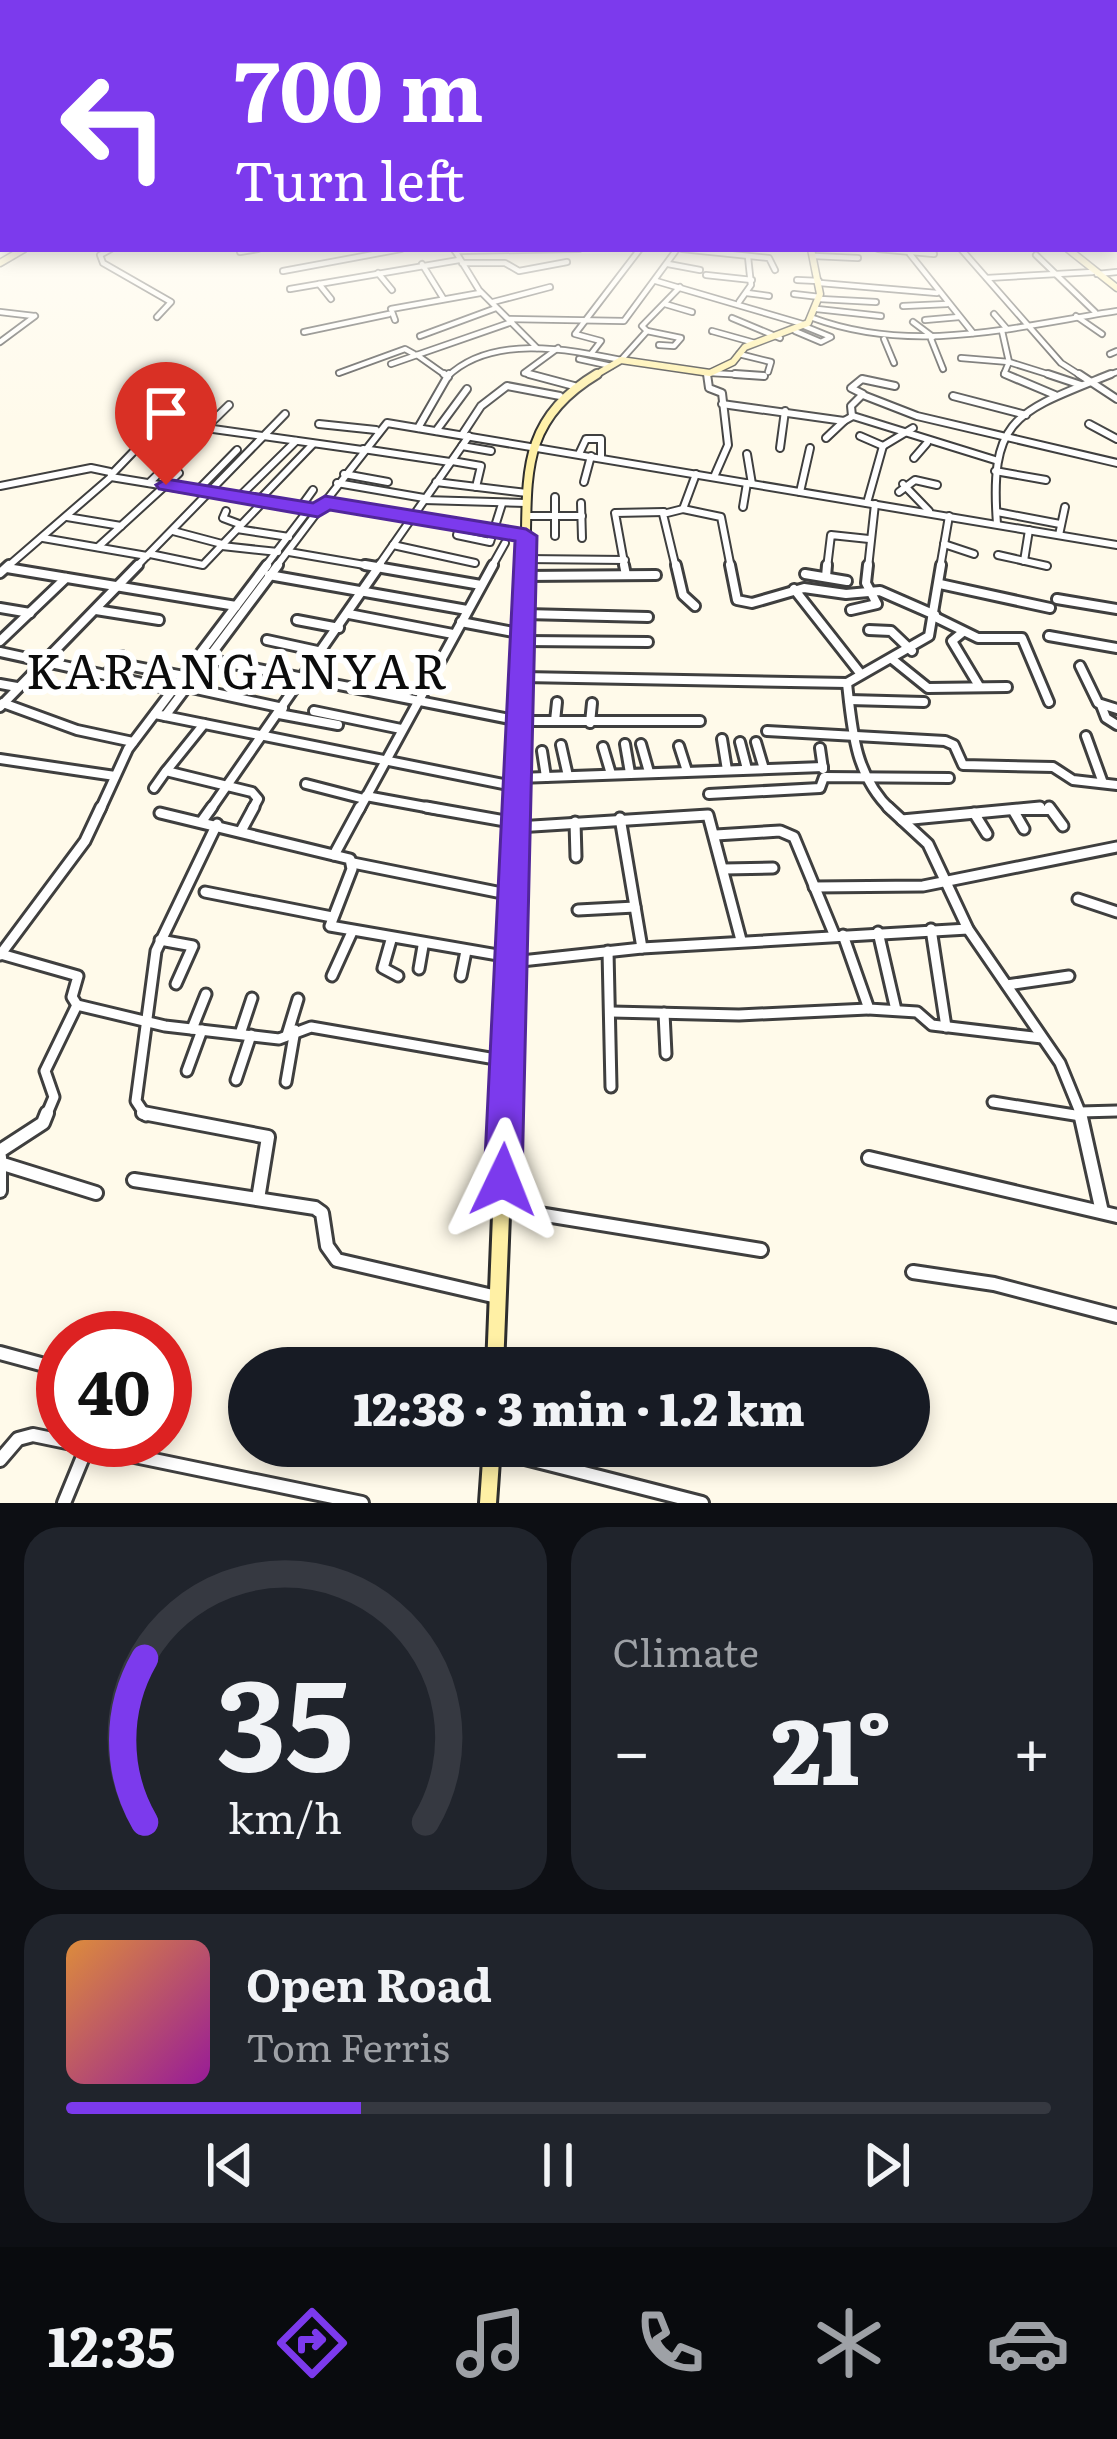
<!DOCTYPE html>
<html lang="en">
<head>
<meta charset="utf-8">
<style>
  body { margin:0; font-family:Literata,serif; background:#20242c; color:#f1f3f6; height:100vh; display:flex; flex-direction:column; font-size:45px; white-space:nowrap }
  * { box-sizing:border-box; margin:0 }
  p { font-size:39px; color:#9ea1a6 }
  .icon { flex:none; width:66px; height:66px; fill:none; stroke:currentColor; stroke-width:2; stroke-linecap:round; stroke-linejoin:round }
  .map { position:relative; height:1503px; overflow:hidden }
  .sheet { display:flex; flex-direction:column; gap:24px; padding:24px; background:#0d0f14; flex:1 }
  .sheet>* { flex:none }
  .top-card { position:absolute; left:0px; top:0px; width:1119px; height:252px; box-shadow:0 6px 18px #0003; background:#7c3aed; color:#fff; overflow:hidden }
  .speed { position:absolute; left:36px; top:1311px; display:flex; gap:24px; font-size:60px; font-weight:700; text-align:center }
  .speed>* { display:grid; place-content:center; width:156px; height:156px; border-radius:50%; background:#171b24; box-shadow:0 6px 18px #0003; line-height:1 }
  .speed .limit { border:18px solid #d22; background:#fff; color:#111 }
  .pin { position:absolute; display:grid; place-items:center; width:102px; height:102px; color:#fff; margin:-123px -51px; border-radius:50% 50% 50% 0; rotate:-45deg; box-shadow:0 0 12px #0007 }
  .pin .icon { rotate:45deg }
  .me { position:absolute; width:132px; margin:-66px; rotate:2deg; stroke-linejoin:round; filter:drop-shadow(0 0 9px #0008) }
  .turn { display:flex; align-items:center; gap:42px; height:252px; padding:0 36px; font-size:54px }
  .turn .icon { width:156px; height:156px; stroke-width:2.5 }
  .turn b { display:block; font-size:84px; line-height:102px }
  .big { font-size:90px; font-weight:800; line-height:1.1 }
  .sheet .widget { flex:1; display:flex; flex-direction:column; justify-content:center; gap:18px; min-width:0; padding:0 42px; border-radius:36px; background:#20242c }
  .sheet .dial { align-items:center; gap:0 }
  .dial svg { height:312px; overflow:visible; fill:none; stroke:#363941; stroke-width:7; stroke-linecap:round; text-anchor:middle }
  .dial text { fill:#f1f3f6; stroke:none }
  .song { display:flex; align-items:center; gap:36px }
  .cover { width:144px; height:144px; border-radius:18px; background:linear-gradient(135deg,hsl(30 70% 55%),hsl(300 70% 35%)) }
  .played { height:12px; border-radius:6px; background:linear-gradient(90deg,#7c3aed 30%,#363941 30%) }
  .keys { display:flex; justify-content:space-around; direction:ltr }
  .heat { display:flex; justify-content:space-between; align-items:center; font-size:66px; direction:ltr }
  .sheet .tiles { flex:1; display:grid; gap:24px; grid-template-columns:1fr 1fr }
  .widget:last-child { grid-column:span 2 }
  .trip { position:absolute; left:228px; top:1347px; width:702px; height:120px; border-radius:60px; background:#171b24; box-shadow:0 6px 18px #0003; font-weight:800; line-height:120px; text-align:center }
  .dock { display:flex; height:192px; justify-content:space-around; align-items:center; background:#090b0e; color:#9ea1a6 }
  .dock .icon { width:84px; height:84px }
  .dock .on { color:#7c3aed }
  .dock b { font-size:54px; color:#f1f3f6 }
  .map>svg:first-child { display:block }
  .lines { fill:none; stroke-linecap:round; stroke-linejoin:round }
  .street-far4-casing { stroke:#3f3f3f; stroke-width:8 }
  .street-far3-casing { stroke:#3f3f3f; stroke-width:10 }
  .street-far2-casing { stroke:#3f3f3f; stroke-width:14 }
  .street-far1-casing { stroke:#3f3f3f; stroke-width:15 }
  .street-casing { stroke:#3f3f3f; stroke-width:18 }
  .secondary-far4-casing { stroke:#2e2e2e; stroke-width:9 }
  .secondary-far3-casing { stroke:#2e2e2e; stroke-width:12 }
  .secondary-far2-casing { stroke:#2e2e2e; stroke-width:16 }
  .secondary-far1-casing { stroke:#2e2e2e; stroke-width:18 }
  .secondary-casing { stroke:#2e2e2e; stroke-width:22 }
  .street-far4 { stroke:#fff; stroke-width:4.5 }
  .street-far3 { stroke:#fff; stroke-width:6 }
  .street-far2 { stroke:#fff; stroke-width:8 }
  .street-far1 { stroke:#fff; stroke-width:9 }
  .street { stroke:#fff; stroke-width:12 }
  .secondary-far4 { stroke:#fff0a5; stroke-width:6 }
  .secondary-far3 { stroke:#fff0a5; stroke-width:8 }
  .secondary-far2 { stroke:#fff0a5; stroke-width:10 }
  .secondary-far1 { stroke:#fff0a5; stroke-width:12 }
  .secondary { stroke:#fff0a5; stroke-width:16 }
  .route { fill:#7c3aed; stroke:#51269a; stroke-width:3 }
  .labels { text-anchor:middle; stroke-width:12; stroke-linejoin:round; paint-order:stroke }
  .quarter-label { font-size:48px; letter-spacing:3px; fill:#0c0c0c; stroke:#fff }
</style>
</head>
<body>
<div class="map">
<svg width="1117" height="1503" viewBox="0 0 1117 1503">
  <rect width="100%" height="100%" fill="#fffaea"/>
  <g class="lines">
    <defs>
      <g id="street-far4">
        <path d="M111,249L100,255L103,263L171,302L157,317"/>
        <path d="M454,249L479,290L537,348"/>
        <path d="M682,249L769,258L775,270"/>
        <path d="M878,249L934,254"/>
        <path d="M961,249L1061,363L1083,377"/>
        <path d="M455,251L579,249"/>
        <path d="M240,252L258,249"/>
        <path d="M910,254L973,333"/>
        <path d="M1036,255L1095,312"/>
        <path d="M814,256L858,258"/>
        <path d="M462,263H505L519,271L567,262"/>
        <path d="M422,264L443,298"/>
        <path d="M668,264L700,270"/>
        <path d="M283,271L401,249"/>
        <path d="M378,273L392,290"/>
        <path d="M1097,274L1117,272"/>
        <path d="M706,275L752,280"/>
        <path d="M987,278L1093,272"/>
        <path d="M797,280L819,281"/>
        <path d="M656,281L806,325"/>
        <path d="M820,283L937,293"/>
        <path d="M319,284L331,299"/>
        <path d="M290,289L459,260"/>
        <path d="M747,293L769,296"/>
        <path d="M794,294L820,297"/>
        <path d="M820,299L876,302"/>
        <path d="M493,302L550,287"/>
        <path d="M739,302L751,285L748,257"/>
        <path d="M665,304L692,312"/>
        <path d="M903,306L947,304"/>
        <path d="M817,309L881,316"/>
        <path d="M0,312L34,316"/>
        <path d="M994,314L1007,329"/>
        <path d="M1076,316L1102,334"/>
        <path d="M732,318L780,338"/>
        <path d="M813,318C913,355 1014,327 1117,311"/>
        <path d="M509,319L624,321L677,249"/>
        <path d="M395,320L391,309L480,293"/>
        <path d="M925,320L959,317"/>
        <path d="M913,322L933,337"/>
        <path d="M647,331L681,338L674,346L659,345"/>
        <path d="M712,331L755,343"/>
        <path d="M795,331L821,342L831,337L804,326"/>
        <path d="M1002,331L1009,362L1004,374L1012,377"/>
        <path d="M304,332L389,314"/>
        <path d="M420,336L496,308"/>
        <path d="M884,339L894,363"/>
        <path d="M931,339L943,369"/>
        <path d="M0,342L35,316"/>
        <path d="M591,354L601,341L575,334L640,249"/>
        <path d="M739,354L771,362L768,372"/>
        <path d="M1110,354L1117,351"/>
        <path d="M417,355L448,377"/>
        <path d="M961,358L1009,362L1057,377"/>
        <path d="M579,359L611,366"/>
        <path d="M391,364L512,322"/>
        <path d="M339,373L405,349L414,354"/>
        <path d="M710,373L764,376"/>
        <path d="M447,377C491,334 567,349 621,360L647,331L642,326L680,287"/>
        <path d="M541,377L524,373L558,348"/>
        <path d="M1103,377L1117,372"/>
      </g>
      <g id="street-far3">
        <path d="M444,374L448,377"/>
        <path d="M529,374L574,386"/>
        <path d="M707,374L709,388L722,393L728,445L714,477"/>
        <path d="M735,374L764,376"/>
        <path d="M1005,374L1055,395"/>
        <path d="M1048,374L1081,385"/>
        <path d="M1079,374L1117,399"/>
        <path d="M863,395L917,416L1117,463"/>
        <path d="M953,396L1026,415"/>
        <path d="M722,404L844,421L853,416L995,460"/>
        <path d="M852,416L851,406L863,394L851,388L862,379L895,386"/>
        <path d="M319,424L376,430"/>
        <path d="M1089,424L1117,439"/>
        <path d="M206,428L362,450"/>
        <path d="M418,428L449,374"/>
        <path d="M436,431L467,389"/>
        <path d="M462,435L481,406L507,386L560,396"/>
        <path d="M860,436L883,446"/>
        <path d="M826,438L844,421"/>
        <path d="M462,446L491,451"/>
        <path d="M883,446L913,428"/>
        <path d="M780,448L785,411"/>
        <path d="M363,449L450,462"/>
        <path d="M579,454L586,439H601V458"/>
        <path d="M747,454L752,484"/>
        <path d="M914,458L927,443"/>
        <path d="M452,461L481,466L476,487"/>
        <path d="M995,471L1046,480"/>
        <path d="M344,474L388,482"/>
        <path d="M696,474L683,509L721,517L731,568"/>
        <path d="M111,475L161,423"/>
        <path d="M436,482L527,493"/>
        <path d="M584,482L591,456"/>
        <path d="M149,483L229,405"/>
        <path d="M337,483L424,498"/>
        <path d="M903,484L929,511"/>
        <path d="M0,486L91,468L110,472"/>
        <path d="M199,489L237,450"/>
        <path d="M800,492L810,448"/>
        <path d="M899,492L915,480L937,485"/>
        <path d="M239,497L296,441"/>
        <path d="M555,497V536"/>
        <path d="M259,500L313,444"/>
        <path d="M424,500L526,503"/>
        <path d="M325,502L526,536"/>
        <path d="M581,503L582,538"/>
        <path d="M867,503L883,446"/>
        <path d="M743,507L747,483"/>
        <path d="M300,508L313,490"/>
        <path d="M226,511L223,518L239,524"/>
        <path d="M997,512L1060,524"/>
        <path d="M526,516H582"/>
        <path d="M67,517L121,526"/>
        <path d="M460,524L457,535L490,542L502,504"/>
        <path d="M997,524C989,416 1017,412 1111,374"/>
        <path d="M237,529L289,537"/>
        <path d="M173,531L222,544"/>
        <path d="M1059,535L1065,507"/>
        <path d="M43,538L147,556"/>
        <path d="M944,544L974,554"/>
        <path d="M393,545L475,563"/>
        <path d="M222,546L278,552"/>
        <path d="M98,547L179,473"/>
        <path d="M289,552L382,568"/>
        <path d="M150,554L203,565L263,502"/>
        <path d="M998,555L1047,566"/>
        <path d="M525,559L625,560"/>
        <path d="M1024,561L1029,530"/>
        <path d="M6,568L111,477L318,511L387,423L1117,545"/>
        <path d="M135,568L285,414"/>
        <path d="M264,568L309,509"/>
        <path d="M275,568L318,511"/>
        <path d="M377,568L469,436"/>
        <path d="M491,568L505,543"/>
        <path d="M625,568L615,513L664,512"/>
        <path d="M676,568L663,514L683,509"/>
        <path d="M827,568L831,535L869,539"/>
        <path d="M868,568L875,504"/>
        <path d="M940,568L949,516"/>
      </g>
      <g id="street-far2">
        <path d="M365,565L481,585"/>
        <path d="M624,565L626,575"/>
        <path d="M676,565L683,595L695,606"/>
        <path d="M730,565L737,600L752,603L804,588L846,594L880,591L935,615"/>
        <path d="M7,568L236,606"/>
        <path d="M0,573L9,565"/>
        <path d="M805,574L847,581"/>
        <path d="M269,575L467,610"/>
        <path d="M524,576L656,575"/>
        <path d="M826,577L827,565"/>
        <path d="M940,584L1050,608"/>
        <path d="M794,589L860,673"/>
        <path d="M1057,599L1117,609"/>
        <path d="M0,608L30,613"/>
        <path d="M96,610L159,620"/>
        <path d="M851,610L877,604L866,583L868,565"/>
        <path d="M349,614L453,634"/>
        <path d="M525,614L648,617"/>
        <path d="M935,617L978,638H1022L1049,702"/>
        <path d="M297,620L339,628"/>
        <path d="M461,622L524,634"/>
        <path d="M869,630L891,631L912,651"/>
        <path d="M963,632L952,641L979,686"/>
        <path d="M1049,636L1117,648"/>
        <path d="M267,640L322,652"/>
        <path d="M0,641L66,578"/>
        <path d="M524,641L648,642"/>
        <path d="M0,652L174,690"/>
        <path d="M198,657L520,721H700"/>
        <path d="M892,659L928,688L1007,687"/>
        <path d="M117,663L184,676"/>
        <path d="M1080,666L1098,703L1117,709"/>
        <path d="M106,675L122,656"/>
        <path d="M523,677L847,683L929,636L941,565"/>
        <path d="M847,683C852,730 855,776 891,810"/>
        <path d="M0,684L17,687"/>
        <path d="M187,687L283,708"/>
        <path d="M849,700L924,702"/>
        <path d="M3,703L77,730L133,742"/>
        <path d="M1101,705L1106,718L1117,725"/>
        <path d="M0,707L138,565"/>
        <path d="M314,711L401,729"/>
        <path d="M155,714L518,787"/>
        <path d="M279,714L338,725"/>
        <path d="M165,716L278,565"/>
        <path d="M555,721L557,702"/>
        <path d="M590,723L592,703"/>
        <path d="M767,731L945,741L954,745L963,765L1053,767L1073,780L1117,785"/>
        <path d="M1086,736L1103,783"/>
        <path d="M722,739L727,770"/>
        <path d="M740,742L747,769"/>
        <path d="M756,742L764,769"/>
        <path d="M625,744L630,773"/>
        <path d="M641,744L649,772"/>
        <path d="M561,745L568,776"/>
        <path d="M679,746L687,771"/>
        <path d="M603,747L611,774"/>
        <path d="M820,748L823,769"/>
        <path d="M542,751L546,777"/>
        <path d="M0,759L115,776"/>
        <path d="M167,770L204,724"/>
        <path d="M518,778L823,767"/>
        <path d="M306,784L364,799"/>
        <path d="M154,788L166,771L252,792L258,799L252,810"/>
        <path d="M709,794L820,788L824,777L949,778"/>
        <path d="M366,796L442,810"/>
        <path d="M100,810L128,749L267,565"/>
        <path d="M210,810L380,565"/>
        <path d="M359,810L493,565"/>
        <path d="M1009,810H1051"/>
      </g>
      <g id="street-far1">
        <path d="M426,807L516,823"/>
        <path d="M888,807L928,844L968,929L1060,1063L1080,1112L1117,1111"/>
        <path d="M1049,807L1063,826"/>
        <path d="M1013,810L1024,829"/>
        <path d="M160,813L350,859L352,869L330,926L510,957"/>
        <path d="M974,813L987,834"/>
        <path d="M620,818L642,948"/>
        <path d="M902,820L1040,807"/>
        <path d="M202,821L212,807"/>
        <path d="M575,822L576,857"/>
        <path d="M517,827L708,815L741,940"/>
        <path d="M241,831L254,807"/>
        <path d="M716,835L780,831L794,837L834,934"/>
        <path d="M334,855L360,807"/>
        <path d="M353,863L512,895"/>
        <path d="M724,869L773,868"/>
        <path d="M814,887L923,886L1117,847"/>
        <path d="M205,892L332,917"/>
        <path d="M1078,899L1117,912"/>
        <path d="M578,910L635,907"/>
        <path d="M931,929L946,1027"/>
        <path d="M878,932L896,1010"/>
        <path d="M843,935L869,1009L917,1012L932,1025L1042,1038"/>
        <path d="M160,940L193,946L176,984"/>
        <path d="M391,940L383,968L398,976"/>
        <path d="M608,951L611,1087"/>
        <path d="M1,954L78,976L72,997L77,1005L165,1026L279,1039L311,1027L507,1061"/>
        <path d="M0,955L85,841L101,807"/>
        <path d="M512,962L642,948L968,929"/>
        <path d="M419,969L423,946"/>
        <path d="M332,976L352,932"/>
        <path d="M461,976L466,951"/>
        <path d="M1007,985L1069,976"/>
        <path d="M612,1012L739,1015L868,1009"/>
        <path d="M664,1013L666,1054"/>
        <path d="M192,1029L206,994"/>
        <path d="M240,1034L252,998"/>
        <path d="M287,1035L298,999"/>
        <path d="M187,1071L202,1030"/>
        <path d="M236,1080L251,1035"/>
        <path d="M286,1082L295,1030"/>
        <path d="M993,1102L1081,1116"/>
        <path d="M46,1116L54,1097L45,1071L77,1005"/>
        <path d="M146,1116L136,1101L156,951L217,824"/>
      </g>
      <g id="street">
        <path d="M143,1113L268,1137L258,1199"/>
        <path d="M1080,1113L1102,1212"/>
        <path d="M0,1151L43,1123L47,1113"/>
        <path d="M0,1157V1191"/>
        <path d="M869,1158L1117,1216"/>
        <path d="M3,1164L96,1193"/>
        <path d="M134,1180L315,1208L322,1213L327,1246L337,1260L497,1297"/>
        <path d="M502,1208L761,1250"/>
        <path d="M913,1272L994,1284L1117,1316"/>
        <path d="M0,1353L63,1370"/>
        <path d="M315,1356L365,1368"/>
        <path d="M478,1446L702,1503"/>
        <path d="M0,1460L18,1439L33,1435L362,1503"/>
        <path d="M64,1503L87,1447"/>
      </g>
      <g id="secondary-far4">
        <path d="M1068,249L1117,288"/>
        <path d="M0,263L24,249"/>
        <path d="M592,377L621,360L710,373L733,362L745,347L808,323L820,294L811,249"/>
      </g>
      <path id="secondary-far3" d="M525,568C529,483 515,423 597,374"/>
      <path id="secondary-far2" d="M516,810L525,565"/>
      <path id="secondary-far1" d="M505,1116L516,807"/>
      <g id="secondary">
        <path d="M495,1368L505,1113"/>
        <path d="M488,1503L492,1446"/>
      </g>
    </defs>
    <!-- street-far4 casing -->
    <use href="#street-far4" class="street-far4-casing"/>
    <!-- street-far3 casing -->
    <use href="#street-far3" class="street-far3-casing"/>
    <!-- street-far2 casing -->
    <use href="#street-far2" class="street-far2-casing"/>
    <!-- street-far1 casing -->
    <use href="#street-far1" class="street-far1-casing"/>
    <!-- street casing -->
    <use href="#street" class="street-casing"/>
    <!-- secondary-far4 casing -->
    <use href="#secondary-far4" class="secondary-far4-casing"/>
    <!-- secondary-far3 casing -->
    <use href="#secondary-far3" class="secondary-far3-casing"/>
    <!-- secondary-far2 casing -->
    <use href="#secondary-far2" class="secondary-far2-casing"/>
    <!-- secondary-far1 casing -->
    <use href="#secondary-far1" class="secondary-far1-casing"/>
    <!-- secondary casing -->
    <use href="#secondary" class="secondary-casing"/>
    <!-- street-far4 -->
    <use href="#street-far4" class="street-far4"/>
    <!-- street-far3 -->
    <use href="#street-far3" class="street-far3"/>
    <!-- street-far2 -->
    <use href="#street-far2" class="street-far2"/>
    <!-- street-far1 -->
    <use href="#street-far1" class="street-far1"/>
    <!-- street -->
    <use href="#street" class="street"/>
    <!-- secondary-far4 -->
    <use href="#secondary-far4" class="secondary-far4"/>
    <!-- secondary-far3 -->
    <use href="#secondary-far3" class="secondary-far3"/>
    <!-- secondary-far2 -->
    <use href="#secondary-far2" class="secondary-far2"/>
    <!-- secondary-far1 -->
    <use href="#secondary-far1" class="secondary-far1"/>
    <!-- secondary -->
    <use href="#secondary" class="secondary"/>
  </g>
  <!-- sky -->
  <linearGradient id="sky" x2="0" y2="1"><stop stop-color="#8fc6f0"/><stop offset="0.52" stop-color="#fffdf6"/><stop offset="1" stop-color="#fffdf6" stop-opacity="0"/></linearGradient>
  <rect width="1117" height="436" fill="url(#sky)"/>
  <!-- route -->
  <path class="route" d="M166,479L313,503L325,496L526,529L537,536L522,1180L517,1194L503,1200L490,1194L484,1180L515,541L330,510L318,517L159,489L156,485Z"/>
  <g class="labels">
    <!-- quarter labels -->
    <g class="quarter-label">
      <text x="238" y="689">KARANGANYAR</text>
    </g>
  </g>
</svg>
<div class="speed"><div class="limit">40</div></div>
<div class="pin" style="left:166px;top:485px;background:#d93025"><svg class="icon" aria-label="arrive" viewBox="0 0 24 24"><path d="M6 21V4h12l-3 4 3 4H6"/></svg></div>
<svg class="me" style="left:503px;top:1180px" viewBox="-20 -20 40 40"><path d="M0-17L14 15 0 8-14 15z" fill="#7c3aed" stroke="#fff" stroke-width="4"/></svg>
<div class="trip">12:38 · 3 min · 1.2 km</div>
<div class="top-card">
<div class="turn"><svg class="icon" aria-label="left" viewBox="0 0 24 24"><path d="M17 20v-9H6M10 6l-5 5 5 5"/></svg><div><b>700 m</b>Turn left</div></div>
</div>
</div>
<section class="sheet">
<div class="tiles">
<div class="widget dial"><svg viewBox="0 0 100 80">
<path d="M14 69A42 42 0 1 1 86 69"/>
<path d="M14 69A42 42 0 0 1 14 27" stroke="#7c3aed"/>
<text x="50" y="56" font-size="32" font-weight="700">35</text>
<text x="50" y="72" font-size="11">km/h</text>
</svg></div>
<div class="widget"><p>Climate</p>
<div class="heat"><a>−</a><b class="big">21°</b><a>+</a></div>
</div>
<div class="widget">
<div class="song"><i class="cover"></i><div><b>Open Road</b><p>Tom Ferris</p></div></div>
<div class="played"></div>
<div class="keys"><svg class="icon" aria-label="previous" viewBox="0 0 24 24"><path d="M18 5L8 12l10 7zM5 5v14"/></svg><svg class="icon" aria-label="pause" viewBox="0 0 24 24"><path d="M8 5v14M16 5v14"/></svg><svg class="icon" aria-label="next" viewBox="0 0 24 24"><path d="M6 5l10 7-10 7zM19 5v14"/></svg></div>
</div>
</div>
</section>
<nav class="dock">
<b>12:35</b>
<svg class="icon on" aria-label="directions" viewBox="0 0 24 24"><path d="M12 3l9 9-9 9-9-9zM9 14v-3h6M13 9l2 2-2 2"/></svg>
<svg class="icon" aria-label="music" viewBox="0 0 24 24"><path d="M9 18V5l10-2v13"/><circle cx="6" cy="18" r="3"/><circle cx="16" cy="16" r="3"/></svg>
<svg class="icon" aria-label="phone" viewBox="0 0 24 24"><path d="M5 4h4l2 5-3 2q2 4 5 5l2-3 5 2v4C11 20 4 13 5 4z"/></svg>
<svg class="icon" aria-label="climate" viewBox="0 0 24 24"><path d="M12 3v18M4 7l16 10M4 17L20 7"/></svg>
<svg class="icon" aria-label="car" viewBox="0 0 24 24"><path d="M5 17H2v-5l4-1 3-4h7l3 4 3 1v5h-3M9 17h6M6 11h13"/><circle cx="7" cy="17" r="2"/><circle cx="17" cy="17" r="2"/></svg>
</nav>
</body>
</html>
